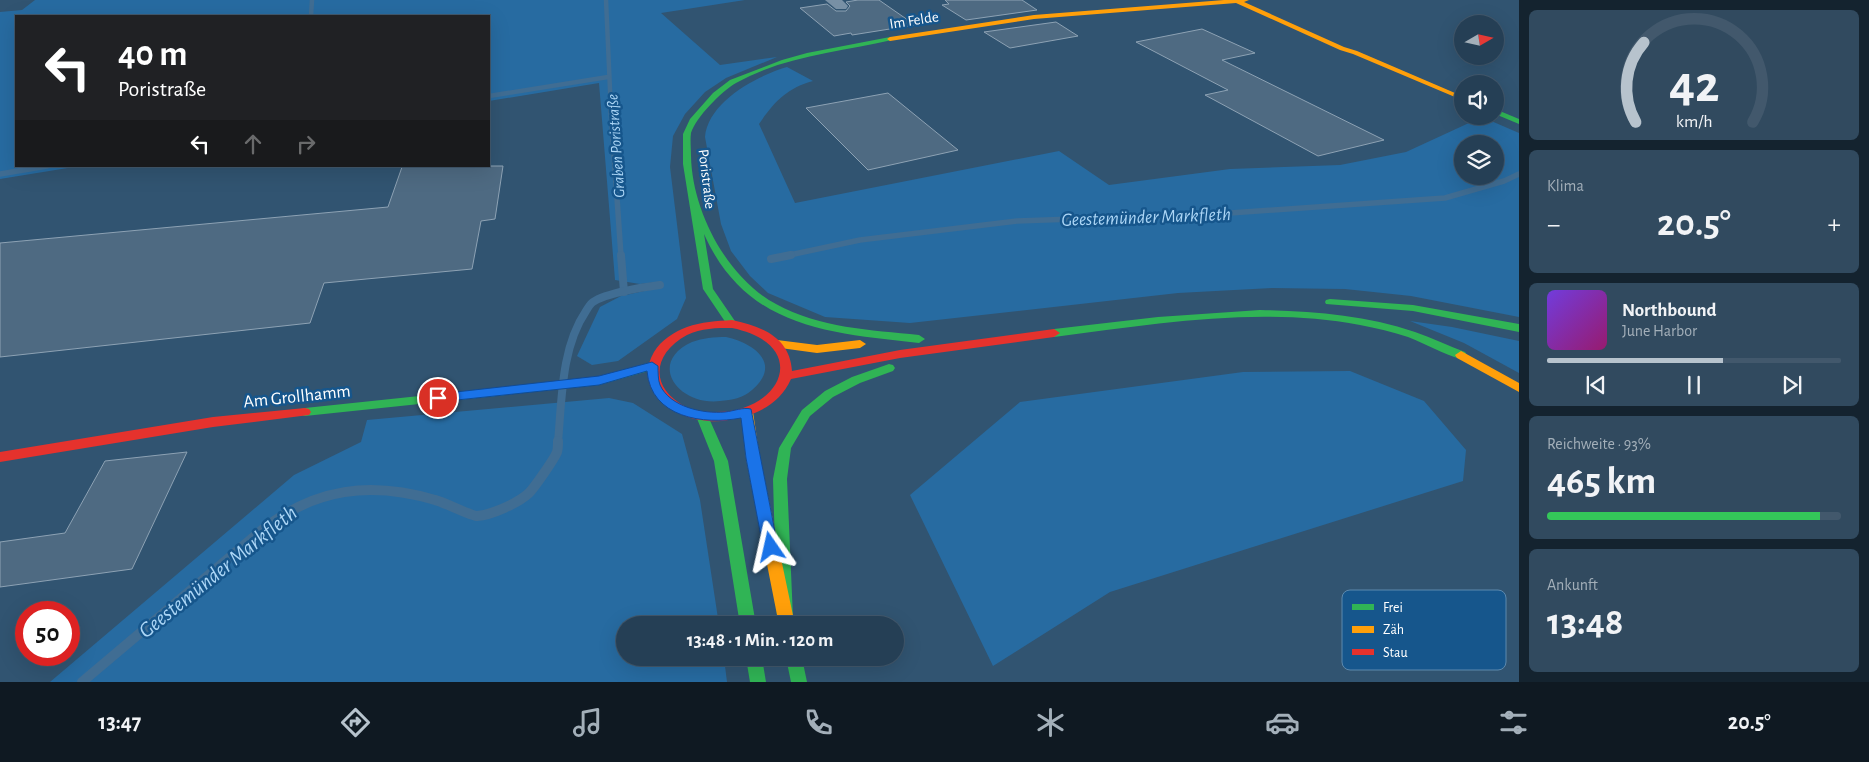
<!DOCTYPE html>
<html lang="de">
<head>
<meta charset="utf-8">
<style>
  body { margin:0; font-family:"Alegreya Sans",sans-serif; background:#314a5f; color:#f1f3f6; height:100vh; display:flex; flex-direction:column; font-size:19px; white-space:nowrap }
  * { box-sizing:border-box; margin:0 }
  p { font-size:16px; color:#a3afb9 }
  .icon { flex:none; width:28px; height:28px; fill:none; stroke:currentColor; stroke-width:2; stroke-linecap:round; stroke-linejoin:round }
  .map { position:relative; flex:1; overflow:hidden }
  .drawer { display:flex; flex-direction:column; gap:10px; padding:10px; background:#14232f; width:350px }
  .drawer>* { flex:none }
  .banner { position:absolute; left:15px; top:15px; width:475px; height:152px; border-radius:0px; box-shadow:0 5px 20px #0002,0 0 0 1px #42586c; background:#202124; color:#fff; overflow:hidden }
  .needle { width:32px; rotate:81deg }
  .controls { position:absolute; left:1454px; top:15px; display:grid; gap:10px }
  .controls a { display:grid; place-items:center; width:50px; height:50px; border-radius:50%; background:#253f55; box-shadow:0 5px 20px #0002,0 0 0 1px #42586c; font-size:25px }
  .speed { position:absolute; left:15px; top:601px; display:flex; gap:10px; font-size:25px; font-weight:700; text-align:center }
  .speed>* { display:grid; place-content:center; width:65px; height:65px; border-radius:50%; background:#253f55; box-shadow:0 5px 20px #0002,0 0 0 1px #42586c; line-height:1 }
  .speed .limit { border:8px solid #d22; background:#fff; color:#111 }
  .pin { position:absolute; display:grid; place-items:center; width:42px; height:42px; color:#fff; margin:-21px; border:2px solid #fff; border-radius:50%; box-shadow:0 1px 5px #0007 }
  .me { position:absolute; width:55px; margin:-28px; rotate:349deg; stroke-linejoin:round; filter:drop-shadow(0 0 4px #0008) }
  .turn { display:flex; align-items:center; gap:18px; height:105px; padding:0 20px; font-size:22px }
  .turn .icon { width:65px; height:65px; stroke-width:2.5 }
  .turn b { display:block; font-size:35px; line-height:42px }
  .lanes { display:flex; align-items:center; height:48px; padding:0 20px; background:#0003; justify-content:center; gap:25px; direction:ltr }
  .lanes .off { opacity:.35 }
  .big { font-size:38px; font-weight:700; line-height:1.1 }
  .drawer .card { flex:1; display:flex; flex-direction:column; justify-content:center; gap:8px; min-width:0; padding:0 18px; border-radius:8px; background:#314a5f }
  .drawer .dial { align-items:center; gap:0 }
  .dial svg { height:130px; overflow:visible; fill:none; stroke:#42586c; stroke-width:7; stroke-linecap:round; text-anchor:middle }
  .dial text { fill:#f1f3f6; stroke:none }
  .song { display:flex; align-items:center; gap:15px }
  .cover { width:60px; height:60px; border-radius:8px; background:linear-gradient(135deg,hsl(260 70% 55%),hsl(320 70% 35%)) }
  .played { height:5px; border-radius:2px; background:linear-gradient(90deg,#b7c3cd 60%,#42586c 60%) }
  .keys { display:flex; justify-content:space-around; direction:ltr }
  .heat { display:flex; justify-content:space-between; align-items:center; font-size:28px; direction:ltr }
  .charge { height:8px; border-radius:4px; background:linear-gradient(90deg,#34c759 93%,#42586c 0) }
  .trip { position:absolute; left:616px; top:616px; width:288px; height:50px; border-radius:25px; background:#253f55; box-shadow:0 5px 20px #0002,0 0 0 1px #42586c; font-weight:700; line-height:50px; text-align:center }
  .menu { display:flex; height:80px; justify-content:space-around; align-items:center; background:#0f1922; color:#a3afb9 }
  .menu .icon { width:35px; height:35px }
  .menu .active { color:#b7c3cd }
  .menu b { font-size:22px; color:#f1f3f6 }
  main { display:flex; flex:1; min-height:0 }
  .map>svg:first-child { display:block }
  .green { fill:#276ba1; fill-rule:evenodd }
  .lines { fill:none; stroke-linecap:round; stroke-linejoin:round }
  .stream-far3 { stroke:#406d93; stroke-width:4.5 }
  .stream-far2 { stroke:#406d93; stroke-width:5.5 }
  .stream-far1 { stroke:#406d93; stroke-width:8 }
  .stream { stroke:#406d93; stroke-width:10 }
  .building { fill:#4e6a82; stroke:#8da2b4 }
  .street { fill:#7890a5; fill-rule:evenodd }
  .fast { fill:#30b455; fill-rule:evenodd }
  .slow { fill:#ff9f0a; fill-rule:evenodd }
  .jam { fill:#e5322d; fill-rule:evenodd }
  .route { fill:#1a73e8; stroke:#114b97 }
  .labels { text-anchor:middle; stroke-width:5; stroke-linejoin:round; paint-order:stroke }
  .far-street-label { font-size:15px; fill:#fff; stroke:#16568c }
  .far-water-label { font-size:16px; font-style:italic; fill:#acd6f6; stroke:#16568c }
  .street-label { font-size:18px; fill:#fff; stroke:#16568c }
  .water-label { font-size:19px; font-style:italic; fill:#acd6f6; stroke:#16568c }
  .near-water-label { font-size:22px; font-style:italic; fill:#acd6f6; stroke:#16568c }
  .key { fill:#16568c; stroke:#5c89ae; stroke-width:1 }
  .key-label { font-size:14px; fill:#fff }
</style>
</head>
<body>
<main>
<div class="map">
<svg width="1519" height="682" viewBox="0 0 1519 682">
  <rect width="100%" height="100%" fill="#315471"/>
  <!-- green -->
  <g class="green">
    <path d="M35,0H745L661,13L720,65L777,57L726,78L705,92L685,114L673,136L670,167L686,298L677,319L618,361L592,365L577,356L600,307L621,296L658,288L657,282L640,284L615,280L599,83L489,101V16H16V166H80L0,179V12L22,10Z"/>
    <path d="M787,67L813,81C787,88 774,102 759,124L795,203L1059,151L1109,185L1230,169L1340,165L1406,152L1482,117L1519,133V317L1411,296L1345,289L1272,288L1178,293L910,323L825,317L768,293L750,276L731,251L721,224L705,137C708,102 756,76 787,67ZM1462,144H1495V176H1462Z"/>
    <path d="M1410,321L1452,327L1519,341V373L1464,343Z"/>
    <path d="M726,337C753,343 783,363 752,390C743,398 732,400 720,401C679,406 646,363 692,342C703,338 714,337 726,337Z"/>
    <path d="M1350,371L1424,401L1466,450L1463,481L1110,592L993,666L910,495L1020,402L1243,372Z"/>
    <path d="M609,398L633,403L682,434L700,500L719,625H625V658H724L727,682H50L294,475L361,442L367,420Z"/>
  </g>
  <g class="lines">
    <!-- stream-far3 -->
    <g class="stream-far3">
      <path d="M606,0L611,112"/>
      <path d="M311,16L312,0"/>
      <path d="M489,96L608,77"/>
    </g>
    <!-- stream-far2 -->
    <g class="stream-far2">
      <path d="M611,111L621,256"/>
      <path d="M0,174L47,166"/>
      <path d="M785,256L860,240L1017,221L1216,214L1445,198L1504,181L1519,174"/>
    </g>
    <!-- stream-far1 -->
    <g class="stream-far1">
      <path d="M621,255L624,292"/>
      <path d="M771,259L791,255"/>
      <path d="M558,442C562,399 561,348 586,311C588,308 590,304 593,302C606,293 644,287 660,285"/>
    </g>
    <!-- stream -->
    <path class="stream" d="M82,682L262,530C315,488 371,481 435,500C444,502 471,516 477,516C492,515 518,503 529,493C534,488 555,458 557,452C558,449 558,444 558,441"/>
  </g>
  <!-- building -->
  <g class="building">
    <path d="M858,0H879L915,25L852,35L851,33L834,36L800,8L827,4L836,11H846L850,6L846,2Z"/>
    <path d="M945,0H1022L1037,10L966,20L942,5L949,4Z"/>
    <path d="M1056,22L1078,36L1010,48L984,32Z"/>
    <path d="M1202,29L1255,53L1222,60L1384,140L1318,156L1205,95L1228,90L1136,42Z"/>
    <path d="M888,93L958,150L868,170L806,108Z"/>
    <path d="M418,166H503L495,219L481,221L472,269L324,283L310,323L0,357V243L388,207L402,167Z"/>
    <path d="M187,452L132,569L0,587V542L65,533L105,461Z"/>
  </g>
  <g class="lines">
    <!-- street -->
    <path class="street" d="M825,0H842L848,6L846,9H836Z"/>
    <!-- fast -->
    <g class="fast">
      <path d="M890,37L893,39L892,40C839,52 784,56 736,83C721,92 696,117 691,133C690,140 691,149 691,156C692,211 727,278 776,304C819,328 871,330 919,335L925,339L919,343C828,333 746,328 704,234L713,289L737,324L732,328L728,326L703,289L683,164V134L690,119L713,93L730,80L782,60L807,53Z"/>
      <path d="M1495,109L1519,119V124L1495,114Z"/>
      <path d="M1330,299L1413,305L1519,324V332L1413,311L1326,304L1325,302L1326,300Z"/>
      <path d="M1260,310C1313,311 1365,315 1415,332C1432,338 1449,346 1465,352L1467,355L1461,359C1443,354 1426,344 1408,337C1393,332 1376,328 1360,325C1259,306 1155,324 1054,337L1048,333L1054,329L1158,317Z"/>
      <path d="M652,362L658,366L656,369L599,385L305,416L301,415L299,412L301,409L305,408L599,377Z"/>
      <path d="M889,364L893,365L895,368L893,371L860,383L833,397L810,416L791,448L787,479L793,618L791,623L785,625L779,623L777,618L773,479L779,448L802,410L825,391L852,377Z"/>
      <path d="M702,412L706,413L708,416L728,461L756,625H740L714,461L696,416L698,413Z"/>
      <path d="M746,658H762L766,682H750Z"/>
      <path d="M786,658H802L807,682H791Z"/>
    </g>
    <!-- slow -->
    <g class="slow">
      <path d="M1224,0H1249L1244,2L1344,47L1357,51L1462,96V100L1353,54L1340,50L1236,3L1034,19L890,41L887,39L890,37L1034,15Z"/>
      <path d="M777,340L817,345L860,340L866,344L860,348L817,353L773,347L771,344L773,341Z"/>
      <path d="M1461,351L1519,383V392L1457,358L1455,355Z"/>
      <path d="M747,408L751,409L753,412L760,458L795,625H779L746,458L741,412L743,409Z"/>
    </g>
    <!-- jam -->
    <g class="jam">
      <path d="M732,320C761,326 790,337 792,371L900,350L1054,329L1060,333L1054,337L900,358L791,379C782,399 766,410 746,416C733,420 721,422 708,421C673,419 632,390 654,352C661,340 674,332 687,327C701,322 717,321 732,320ZM732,328C811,344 784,412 715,412C705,412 695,411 686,407C649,388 652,354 687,335C701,328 717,328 732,328Z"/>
      <path d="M305,408L309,409L311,412L309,415L213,427L0,462V452L213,417Z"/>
    </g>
  </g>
  <!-- route -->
  <path class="route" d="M652,362L658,366C658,372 658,380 660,385C670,407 703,414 725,412C734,411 743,407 751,409L778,547L776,551L771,553L766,551L763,547L746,458L741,418C704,425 651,418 647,371L599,385L438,402L432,398L438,394L599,376Z"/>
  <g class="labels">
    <!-- far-street labels -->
    <g class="far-street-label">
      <text transform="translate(914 20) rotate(-9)" y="5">Im Felde</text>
      <text transform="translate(707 179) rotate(83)" y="5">Poristraße</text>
    </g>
    <!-- far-water labels -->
    <g class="far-water-label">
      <text transform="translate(615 146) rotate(-94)" y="6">Graben Poristraße</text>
    </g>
    <!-- street labels -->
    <g class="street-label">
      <text transform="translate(297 396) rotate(-6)" y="6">Am Grollhamm</text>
    </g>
    <!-- water labels -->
    <g class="water-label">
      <text transform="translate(1146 216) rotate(-2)" y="7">Geestemünder Markfleth</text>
    </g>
    <!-- near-water labels -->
    <g class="near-water-label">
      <text transform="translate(217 571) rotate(-39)" y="8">Geestemünder Markfleth</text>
    </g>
  </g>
  <!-- legend -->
  <rect x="1342" y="590" width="164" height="80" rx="8" class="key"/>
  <rect x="1352" y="604" width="22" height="6" fill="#30b455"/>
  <rect x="1352" y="626" width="22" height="7" fill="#ff9f0a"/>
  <rect x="1352" y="649" width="22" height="6" fill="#e5322d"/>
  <g class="key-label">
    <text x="1383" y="612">Frei</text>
    <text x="1383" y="634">Zäh</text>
    <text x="1383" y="657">Stau</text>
  </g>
</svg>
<div class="controls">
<a><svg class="needle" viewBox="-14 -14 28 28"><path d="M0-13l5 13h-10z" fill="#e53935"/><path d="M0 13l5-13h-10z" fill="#a3afb9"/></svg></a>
<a><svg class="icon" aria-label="sound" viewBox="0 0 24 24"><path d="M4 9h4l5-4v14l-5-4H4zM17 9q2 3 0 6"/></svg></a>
<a><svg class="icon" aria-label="layers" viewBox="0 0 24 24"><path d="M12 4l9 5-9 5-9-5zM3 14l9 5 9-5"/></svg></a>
</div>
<div class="speed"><div class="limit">50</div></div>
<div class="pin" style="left:438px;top:398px;background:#d93025"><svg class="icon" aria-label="arrive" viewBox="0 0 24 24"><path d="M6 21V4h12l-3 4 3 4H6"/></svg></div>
<svg class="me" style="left:771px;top:547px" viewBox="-20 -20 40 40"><path d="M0-17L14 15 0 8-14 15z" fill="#1a73e8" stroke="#fff" stroke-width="4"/></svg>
<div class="trip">13:48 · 1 Min. · 120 m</div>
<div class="banner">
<div class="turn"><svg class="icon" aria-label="left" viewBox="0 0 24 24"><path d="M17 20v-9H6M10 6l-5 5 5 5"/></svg><div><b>40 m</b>Poristraße</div></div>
<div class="lanes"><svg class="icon" aria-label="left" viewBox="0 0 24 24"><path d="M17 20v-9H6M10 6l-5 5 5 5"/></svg><svg class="icon off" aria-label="ahead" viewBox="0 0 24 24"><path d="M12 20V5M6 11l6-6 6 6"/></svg><svg class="icon off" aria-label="right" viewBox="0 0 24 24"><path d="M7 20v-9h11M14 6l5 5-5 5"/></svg></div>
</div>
</div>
<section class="drawer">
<div class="card dial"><svg viewBox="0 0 100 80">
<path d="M14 69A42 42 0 1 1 86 69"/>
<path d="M14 69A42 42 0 0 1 19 20" stroke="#b7c3cd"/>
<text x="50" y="56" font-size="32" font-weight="700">42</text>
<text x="50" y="72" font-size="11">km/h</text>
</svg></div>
<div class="card"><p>Klima</p>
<div class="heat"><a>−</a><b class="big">20.5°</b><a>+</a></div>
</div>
<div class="card">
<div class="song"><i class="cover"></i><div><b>Northbound</b><p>June Harbor</p></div></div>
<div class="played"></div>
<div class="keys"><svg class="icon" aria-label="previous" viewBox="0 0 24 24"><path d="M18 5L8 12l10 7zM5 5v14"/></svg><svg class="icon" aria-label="pause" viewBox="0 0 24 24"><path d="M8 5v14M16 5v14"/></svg><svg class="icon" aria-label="next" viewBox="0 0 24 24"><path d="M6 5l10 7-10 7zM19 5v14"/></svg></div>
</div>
<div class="card"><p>Reichweite · 93%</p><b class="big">465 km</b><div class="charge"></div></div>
<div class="card"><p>Ankunft</p><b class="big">13:48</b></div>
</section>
</main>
<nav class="menu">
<b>13:47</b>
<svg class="icon active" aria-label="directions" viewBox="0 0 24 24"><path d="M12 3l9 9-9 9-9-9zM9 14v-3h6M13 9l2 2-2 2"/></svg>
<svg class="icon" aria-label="music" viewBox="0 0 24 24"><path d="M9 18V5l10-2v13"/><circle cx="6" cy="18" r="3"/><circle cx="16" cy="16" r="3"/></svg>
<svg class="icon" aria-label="phone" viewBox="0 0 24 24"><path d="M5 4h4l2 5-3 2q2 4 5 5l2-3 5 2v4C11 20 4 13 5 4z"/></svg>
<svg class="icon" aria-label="climate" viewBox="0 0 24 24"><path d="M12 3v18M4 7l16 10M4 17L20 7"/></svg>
<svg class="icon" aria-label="car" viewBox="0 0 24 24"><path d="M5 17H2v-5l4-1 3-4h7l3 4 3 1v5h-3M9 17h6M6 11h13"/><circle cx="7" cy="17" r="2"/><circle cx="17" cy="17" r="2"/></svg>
<svg class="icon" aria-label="filters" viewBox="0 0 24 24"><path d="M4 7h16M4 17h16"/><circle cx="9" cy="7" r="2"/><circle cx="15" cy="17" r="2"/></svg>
<b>20.5°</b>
</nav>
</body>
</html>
